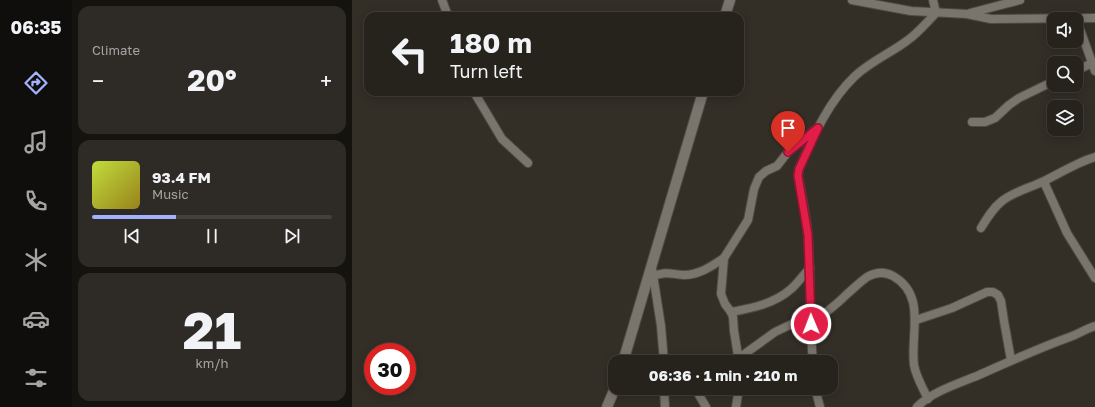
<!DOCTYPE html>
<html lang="en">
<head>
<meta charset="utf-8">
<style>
  body { margin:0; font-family:"Golos Text",sans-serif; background:#2e2b26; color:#f1f3f6; height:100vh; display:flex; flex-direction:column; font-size:15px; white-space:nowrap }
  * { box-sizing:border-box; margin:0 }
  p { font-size:13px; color:#a4a4a4 }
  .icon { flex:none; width:22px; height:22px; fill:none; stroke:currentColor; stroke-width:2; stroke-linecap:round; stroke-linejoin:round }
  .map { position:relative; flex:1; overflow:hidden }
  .side { display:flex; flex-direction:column; gap:6px; padding:6px; background:#151310; width:280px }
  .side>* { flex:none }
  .guide { position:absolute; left:12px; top:12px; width:380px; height:84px; border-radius:12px; box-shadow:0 2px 10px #0003,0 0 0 1px #42403b; background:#26231d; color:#f1f3f6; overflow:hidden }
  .controls { position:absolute; left:695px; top:12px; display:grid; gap:8px }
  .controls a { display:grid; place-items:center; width:36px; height:36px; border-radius:8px; background:#26231d; box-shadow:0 2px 10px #0003,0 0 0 1px #42403b; font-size:20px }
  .speed { position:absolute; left:12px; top:343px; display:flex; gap:8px; font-size:20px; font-weight:700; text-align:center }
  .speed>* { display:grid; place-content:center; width:52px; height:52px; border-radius:50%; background:#26231d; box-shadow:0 2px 10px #0003,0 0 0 1px #42403b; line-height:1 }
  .speed .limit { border:6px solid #d22; background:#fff; color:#111 }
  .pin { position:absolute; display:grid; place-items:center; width:34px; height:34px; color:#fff; margin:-41px -17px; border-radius:50% 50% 50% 0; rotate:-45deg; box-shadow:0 0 4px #0007 }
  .pin .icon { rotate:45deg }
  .me { position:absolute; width:44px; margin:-22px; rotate:359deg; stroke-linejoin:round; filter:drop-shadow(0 0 3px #0008) }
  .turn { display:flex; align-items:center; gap:14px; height:84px; padding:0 20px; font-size:18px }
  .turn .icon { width:52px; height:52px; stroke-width:2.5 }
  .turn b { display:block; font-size:28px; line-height:34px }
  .big { font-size:30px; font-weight:700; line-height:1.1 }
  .side .tile { flex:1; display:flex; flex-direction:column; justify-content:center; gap:6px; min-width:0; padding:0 14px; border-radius:12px; background:#2e2b26 }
  .side .dial { align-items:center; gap:0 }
  .dial b { font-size:52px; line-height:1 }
  .song { display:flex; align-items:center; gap:12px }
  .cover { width:48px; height:48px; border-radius:6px; background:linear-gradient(135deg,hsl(70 70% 55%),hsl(50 70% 35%)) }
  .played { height:4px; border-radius:2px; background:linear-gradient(90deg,#a2b2fd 35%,#42403b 35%) }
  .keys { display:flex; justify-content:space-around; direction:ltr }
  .heat { display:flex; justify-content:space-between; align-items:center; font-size:22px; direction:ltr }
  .trip { position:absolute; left:256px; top:355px; width:230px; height:40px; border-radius:12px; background:#26231d; box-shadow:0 2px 10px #0003,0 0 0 1px #42403b; font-weight:700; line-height:40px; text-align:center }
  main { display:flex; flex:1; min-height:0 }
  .dock { display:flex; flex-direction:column; width:72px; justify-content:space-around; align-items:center; background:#0f0e0c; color:#a4a4a4 }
  .dock .icon { width:28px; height:28px }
  .dock .selected { color:#a2b2fd }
  .dock b { font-size:18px; color:#f1f3f6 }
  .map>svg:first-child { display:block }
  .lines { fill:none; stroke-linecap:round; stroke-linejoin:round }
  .minor-casing { stroke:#4e4b44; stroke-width:10 }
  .tertiary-casing { stroke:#4e4b44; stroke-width:12 }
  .minor { stroke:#7a756c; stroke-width:8 }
  .tertiary { stroke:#7a756c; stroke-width:10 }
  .route-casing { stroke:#92132f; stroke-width:10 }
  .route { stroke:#e11d48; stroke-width:7 }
</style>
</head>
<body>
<main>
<nav class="dock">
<b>06:35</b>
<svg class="icon selected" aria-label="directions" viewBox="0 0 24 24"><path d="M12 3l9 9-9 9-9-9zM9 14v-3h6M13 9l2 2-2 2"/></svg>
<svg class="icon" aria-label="music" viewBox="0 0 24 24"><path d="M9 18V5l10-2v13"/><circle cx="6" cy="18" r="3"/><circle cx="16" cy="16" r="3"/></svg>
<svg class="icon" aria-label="phone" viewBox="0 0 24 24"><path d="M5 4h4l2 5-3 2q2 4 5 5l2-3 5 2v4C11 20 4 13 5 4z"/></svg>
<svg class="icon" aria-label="climate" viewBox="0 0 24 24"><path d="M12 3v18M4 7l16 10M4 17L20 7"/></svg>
<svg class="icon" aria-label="car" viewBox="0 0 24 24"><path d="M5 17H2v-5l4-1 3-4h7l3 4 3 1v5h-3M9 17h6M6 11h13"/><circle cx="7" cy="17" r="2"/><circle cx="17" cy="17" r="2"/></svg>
<svg class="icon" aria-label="filters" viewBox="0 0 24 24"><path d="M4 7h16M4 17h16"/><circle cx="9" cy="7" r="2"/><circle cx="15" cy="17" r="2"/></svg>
</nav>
<section class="side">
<div class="tile"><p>Climate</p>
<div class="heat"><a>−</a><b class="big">20°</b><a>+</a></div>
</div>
<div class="tile">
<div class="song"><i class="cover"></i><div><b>93.4 FM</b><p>Music</p></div></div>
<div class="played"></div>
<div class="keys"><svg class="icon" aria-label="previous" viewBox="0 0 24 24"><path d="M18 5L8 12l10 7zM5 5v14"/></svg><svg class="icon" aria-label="pause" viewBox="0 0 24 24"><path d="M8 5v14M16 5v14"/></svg><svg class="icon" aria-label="next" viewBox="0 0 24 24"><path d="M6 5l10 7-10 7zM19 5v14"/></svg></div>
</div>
<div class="tile dial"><b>21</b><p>km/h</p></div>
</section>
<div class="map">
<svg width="743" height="407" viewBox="0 0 743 407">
  <rect width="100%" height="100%" fill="#332f27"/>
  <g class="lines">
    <defs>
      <g id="minor">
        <path d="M90,0L96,16"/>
        <path d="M500,0L559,11L615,14L639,19L743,18"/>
        <path d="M618,13L668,0"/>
        <path d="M724,18L743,71"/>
        <path d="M724,71L740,63"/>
        <path d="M122,92L150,139L176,163"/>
        <path d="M620,122H633L643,118L657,105L667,98L702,81"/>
        <path d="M692,182L715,233L743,278"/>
        <path d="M629,228C635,218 641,208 650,201C663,191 678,188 692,181C709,173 725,162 743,157"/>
        <path d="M300,268L309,326L312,362"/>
        <path d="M301,276C317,271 317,274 332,275C347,275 360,266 372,258"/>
        <path d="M379,312C400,308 422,304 439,289C446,283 451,275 458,268"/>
        <path d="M564,320L600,308L635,292H641L646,295L649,301L652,321L659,360"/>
        <path d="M459,324C471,315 483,306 494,295C501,289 508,282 515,277C524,272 532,271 541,276C575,295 558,335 562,365C564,377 571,388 576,399"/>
        <path d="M387,358L423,332L459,315"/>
        <path d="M387,362L382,331L381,317L379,312L373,304L369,294L372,258L396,220L402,189L407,177L414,171L425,166L436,152L464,129"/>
        <path d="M461,362C457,320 459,278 456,236C454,216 450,196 446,176L447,169C462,135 476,102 503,76C519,61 539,53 556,40C566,33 575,22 584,13L581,0"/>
        <path d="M312,388L313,407"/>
        <path d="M343,388L354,407"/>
        <path d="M463,388L468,407"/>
        <path d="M384,407L387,388"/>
        <path d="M565,407C579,392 608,383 627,375C656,362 685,349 715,338C725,335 733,329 743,326"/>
      </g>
      <g id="tertiary">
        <path d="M373,16L378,0"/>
        <path d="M271,362L351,92"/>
        <path d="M255,407L263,388"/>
      </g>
    </defs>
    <!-- minor casing -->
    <use href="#minor" class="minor-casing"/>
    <!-- tertiary casing -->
    <use href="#tertiary" class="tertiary-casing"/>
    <!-- minor -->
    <use href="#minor" class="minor"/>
    <!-- tertiary -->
    <use href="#tertiary" class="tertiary"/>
  </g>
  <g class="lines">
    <defs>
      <path id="route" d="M436,152L466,128L447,169L446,176L456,235L459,324"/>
    </defs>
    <!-- route casing -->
    <use href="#route" class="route-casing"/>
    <!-- route -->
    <use href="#route" class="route"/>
  </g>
</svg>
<div class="controls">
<a><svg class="icon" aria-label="sound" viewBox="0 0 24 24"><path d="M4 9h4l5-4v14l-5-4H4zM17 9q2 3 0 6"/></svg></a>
<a><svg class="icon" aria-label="search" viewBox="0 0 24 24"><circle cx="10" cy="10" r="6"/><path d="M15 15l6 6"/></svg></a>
<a><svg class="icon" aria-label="layers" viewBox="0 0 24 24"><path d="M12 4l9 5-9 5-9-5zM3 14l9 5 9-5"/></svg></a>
</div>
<div class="speed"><div class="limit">30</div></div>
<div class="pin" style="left:436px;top:152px;background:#d93025"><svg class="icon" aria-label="arrive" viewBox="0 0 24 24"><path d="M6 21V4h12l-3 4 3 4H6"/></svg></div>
<svg class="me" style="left:459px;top:324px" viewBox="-20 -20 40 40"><circle r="17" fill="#e11d48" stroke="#fff" stroke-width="3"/><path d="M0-11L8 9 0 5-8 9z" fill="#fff"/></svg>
<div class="trip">06:36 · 1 min · 210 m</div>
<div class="guide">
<div class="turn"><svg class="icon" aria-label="left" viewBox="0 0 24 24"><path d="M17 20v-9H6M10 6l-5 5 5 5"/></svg><div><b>180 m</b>Turn left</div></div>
</div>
</div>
</main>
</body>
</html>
